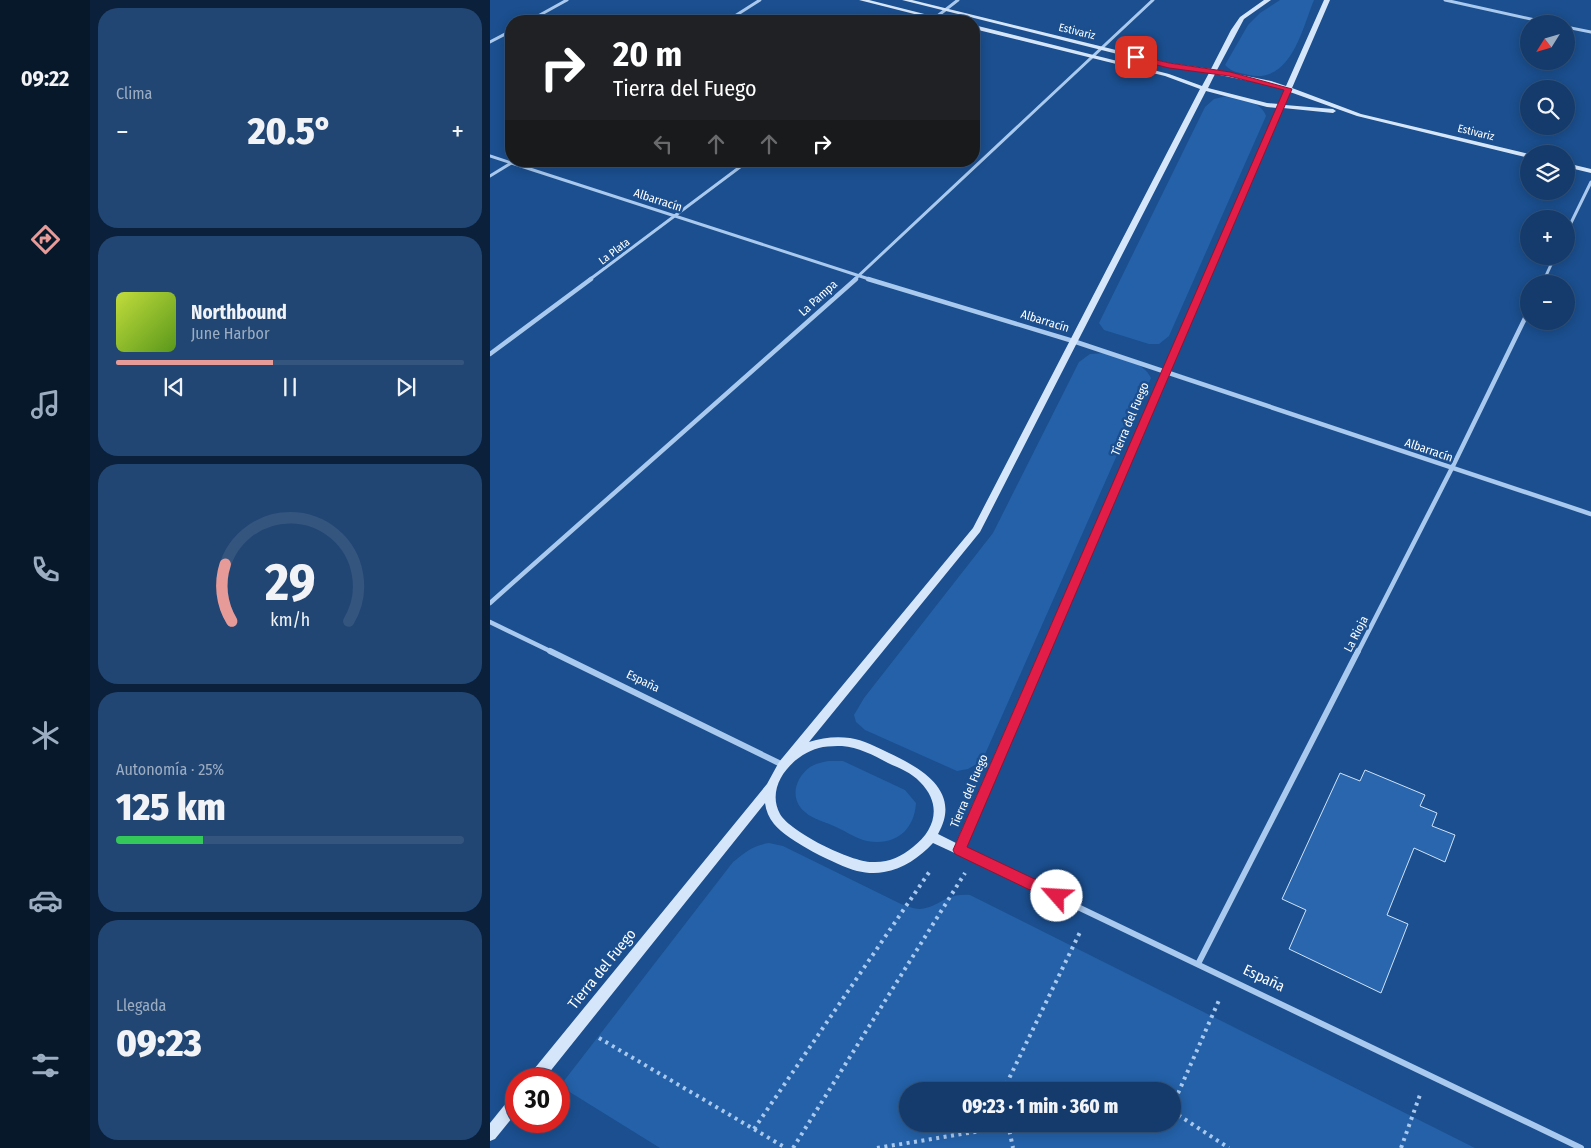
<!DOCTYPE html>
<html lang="es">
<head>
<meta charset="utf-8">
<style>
  body { margin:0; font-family:"Fira Sans Condensed",sans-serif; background:#214673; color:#f1f3f6; height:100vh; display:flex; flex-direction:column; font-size:19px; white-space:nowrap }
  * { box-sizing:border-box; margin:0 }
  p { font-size:16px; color:#9dadc1 }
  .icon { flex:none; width:28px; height:28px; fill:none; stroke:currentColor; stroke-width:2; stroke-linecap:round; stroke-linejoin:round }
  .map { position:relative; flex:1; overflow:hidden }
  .drawer { display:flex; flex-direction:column; gap:8px; padding:8px; background:#0b203b; width:400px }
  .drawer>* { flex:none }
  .hud { position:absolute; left:15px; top:15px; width:475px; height:152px; border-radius:20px; box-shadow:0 2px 12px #0003,0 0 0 1px #33557e; background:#202124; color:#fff; overflow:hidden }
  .needle { width:32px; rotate:233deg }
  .fabs { position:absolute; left:1030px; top:15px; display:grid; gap:10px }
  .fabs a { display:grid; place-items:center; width:55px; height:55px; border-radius:50%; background:#143b6b; box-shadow:0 2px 12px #0003,0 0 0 1px #33557e; font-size:25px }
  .speed { position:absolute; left:15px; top:1068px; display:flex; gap:10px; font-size:25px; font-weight:700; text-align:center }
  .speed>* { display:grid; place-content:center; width:65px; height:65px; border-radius:50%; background:#143b6b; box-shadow:0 2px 12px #0003,0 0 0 1px #33557e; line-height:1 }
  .speed .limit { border:8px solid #d22; background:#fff; color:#111 }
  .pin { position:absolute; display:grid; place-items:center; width:42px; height:42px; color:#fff; margin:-21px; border-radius:10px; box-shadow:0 2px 8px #0006 }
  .me { position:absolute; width:55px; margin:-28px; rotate:296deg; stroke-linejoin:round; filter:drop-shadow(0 0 4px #0008) }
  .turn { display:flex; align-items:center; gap:18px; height:105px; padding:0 25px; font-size:22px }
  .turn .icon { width:65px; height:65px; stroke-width:2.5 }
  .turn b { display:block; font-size:35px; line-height:42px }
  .lanes { display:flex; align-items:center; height:48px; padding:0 25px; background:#0003; justify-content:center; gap:25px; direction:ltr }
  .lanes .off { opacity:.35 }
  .big { font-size:38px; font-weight:800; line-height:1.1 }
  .drawer .widget { flex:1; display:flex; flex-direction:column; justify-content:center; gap:8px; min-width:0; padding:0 18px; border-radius:20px; background:#214673 }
  .drawer .dial { align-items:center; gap:0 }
  .dial svg { height:130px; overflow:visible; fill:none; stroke:#33557e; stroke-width:7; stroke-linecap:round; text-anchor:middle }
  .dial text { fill:#f1f3f6; stroke:none }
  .song { display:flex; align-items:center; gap:15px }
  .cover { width:60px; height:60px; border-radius:8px; background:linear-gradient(135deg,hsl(70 70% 55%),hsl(90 70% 35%)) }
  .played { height:5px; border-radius:2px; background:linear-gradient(90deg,#e69b98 45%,#33557e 45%) }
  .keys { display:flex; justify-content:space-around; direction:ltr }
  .heat { display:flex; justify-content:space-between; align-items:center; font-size:28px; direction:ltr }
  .charge { height:8px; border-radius:4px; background:linear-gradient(90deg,#34c759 25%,#33557e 0) }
  .trip { position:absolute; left:409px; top:1082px; width:282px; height:50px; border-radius:25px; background:#143b6b; box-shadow:0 2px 12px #0003,0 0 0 1px #33557e; font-weight:800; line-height:50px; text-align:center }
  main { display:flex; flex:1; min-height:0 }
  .menu { display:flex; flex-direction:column; width:90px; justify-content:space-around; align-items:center; background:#08182b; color:#9dadc1 }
  .menu .icon { width:35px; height:35px }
  .menu .current { color:#e69b98 }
  .menu b { font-size:22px; color:#f1f3f6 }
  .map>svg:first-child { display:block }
  .green { fill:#2461a8; fill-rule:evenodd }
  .building { fill:#2a66ad; stroke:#cfe3fa }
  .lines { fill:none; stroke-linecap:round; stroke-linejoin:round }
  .path { stroke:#a9c9ee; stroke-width:4; stroke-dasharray:3 4.5; stroke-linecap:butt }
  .street-far2 { stroke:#a9c9ee; stroke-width:3 }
  .street-far1 { stroke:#a9c9ee; stroke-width:4.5 }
  .street { stroke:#a9c9ee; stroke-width:6 }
  .secondary { fill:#d6e6fa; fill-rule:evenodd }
  .route { fill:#e11d48; stroke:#92132f }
  .labels { text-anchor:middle; stroke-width:5; stroke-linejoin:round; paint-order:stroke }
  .far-street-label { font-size:11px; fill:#fff; stroke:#1b4f8f }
  .street-label { font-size:12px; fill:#fff; stroke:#1b4f8f }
  .near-street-label { font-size:15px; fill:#fff; stroke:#1b4f8f }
</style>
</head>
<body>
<main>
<nav class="menu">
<b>09:22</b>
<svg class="icon current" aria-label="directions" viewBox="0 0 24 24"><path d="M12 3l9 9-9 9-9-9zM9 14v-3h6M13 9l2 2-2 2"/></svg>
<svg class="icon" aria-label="music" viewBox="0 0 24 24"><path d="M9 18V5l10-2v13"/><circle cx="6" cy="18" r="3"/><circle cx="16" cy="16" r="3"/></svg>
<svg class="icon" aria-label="phone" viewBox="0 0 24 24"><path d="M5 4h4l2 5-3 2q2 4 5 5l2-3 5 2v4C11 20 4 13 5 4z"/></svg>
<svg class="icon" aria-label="climate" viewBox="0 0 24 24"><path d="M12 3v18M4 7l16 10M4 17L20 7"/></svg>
<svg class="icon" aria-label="car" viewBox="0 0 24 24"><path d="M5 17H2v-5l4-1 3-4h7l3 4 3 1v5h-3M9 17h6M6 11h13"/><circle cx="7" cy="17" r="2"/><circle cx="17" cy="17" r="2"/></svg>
<svg class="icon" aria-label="filters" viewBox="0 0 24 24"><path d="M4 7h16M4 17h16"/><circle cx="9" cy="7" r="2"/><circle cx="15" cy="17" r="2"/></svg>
</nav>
<section class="drawer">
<div class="widget"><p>Clima</p>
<div class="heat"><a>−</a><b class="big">20.5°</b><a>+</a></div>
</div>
<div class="widget">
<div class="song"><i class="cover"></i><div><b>Northbound</b><p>June Harbor</p></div></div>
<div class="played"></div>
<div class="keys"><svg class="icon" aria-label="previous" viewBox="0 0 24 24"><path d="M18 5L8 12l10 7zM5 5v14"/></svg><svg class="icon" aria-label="pause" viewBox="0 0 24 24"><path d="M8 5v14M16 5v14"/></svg><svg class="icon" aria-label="next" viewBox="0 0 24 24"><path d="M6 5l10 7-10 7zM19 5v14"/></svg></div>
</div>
<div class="widget dial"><svg viewBox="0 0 100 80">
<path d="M14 69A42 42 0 1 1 86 69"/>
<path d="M14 69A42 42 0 0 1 10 34" stroke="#e69b98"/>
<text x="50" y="56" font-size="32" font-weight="700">29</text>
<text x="50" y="72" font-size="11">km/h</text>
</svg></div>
<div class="widget"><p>Autonomía · 25%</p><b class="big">125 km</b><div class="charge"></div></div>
<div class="widget"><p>Llegada</p><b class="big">09:23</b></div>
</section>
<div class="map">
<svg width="1101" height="1148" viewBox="0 0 1101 1148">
  <rect width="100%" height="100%" fill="#1b4f8f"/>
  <!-- green -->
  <g class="green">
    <path d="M790,0H824C812,29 801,84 759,75C750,73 741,72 735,65L758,25L770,13Z"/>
    <path d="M737,96C751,99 771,101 776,116L679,336L669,344H659L614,330L609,323L715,107L724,99Z"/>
    <path d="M615,353C630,358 654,362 661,378L492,761L478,769L467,771L375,730L366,722L364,715L374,698L503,533L589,362L600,354Z"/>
    <path d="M338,761H353L415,790L426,803C424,831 405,846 377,841C367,839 355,831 346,827C336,822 322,819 315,812C299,799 305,778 320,767C325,764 332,762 338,761Z"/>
    <path d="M279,843L293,846L411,904C417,906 424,909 430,909C451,907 453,893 480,895L985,1148H170L70,1086L243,862C255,852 264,845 279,843ZM418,1091H682V1124H418Z"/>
  </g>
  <!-- building -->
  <path class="building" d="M875,770L935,795L930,806L947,813L942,826L965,835L955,862L924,848L897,915L918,924L891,993L799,949L816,910L792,899L850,773L870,781Z"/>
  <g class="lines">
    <!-- path -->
    <g class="path">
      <path d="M109,1038L296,1148"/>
      <path d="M513,1091L591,930"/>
      <path d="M682,1107L730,998"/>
      <path d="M682,1111L739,1148"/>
      <path d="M518,1124L523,1148"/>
      <path d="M264,1129L440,871"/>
      <path d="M303,1148L475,873"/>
      <path d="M387,1148L533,1124"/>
      <path d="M911,1148L931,1092"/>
    </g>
    <!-- street-far2 -->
    <g class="street-far2">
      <path d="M955,0L1063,24"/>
      <path d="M39,21L77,0"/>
      <path d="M237,21L270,0"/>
      <path d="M441,21L468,0"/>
      <path d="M1076,27L1101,32"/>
      <path d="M0,42L21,31"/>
      <path d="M0,156L382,280"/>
      <path d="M0,176L23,162"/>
      <path d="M1076,233L1101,182"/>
      <path d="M99,280L258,161"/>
      <path d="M364,280L663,0"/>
      <path d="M1054,280L1065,256"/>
    </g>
    <!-- street-far1 -->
    <g class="street-far1">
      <path d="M378,279L583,341L1101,514"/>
      <path d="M1052,284L1054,279"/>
      <path d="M0,354L101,279"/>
      <path d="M0,603L366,279"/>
      <path d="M0,622L62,652"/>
      <path d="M868,652L962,468L1039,310"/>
    </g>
    <!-- street -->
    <g class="street">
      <path d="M60,651L293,765"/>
      <path d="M469,850L1091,1148"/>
      <path d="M708,964L868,651"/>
    </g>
    <!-- secondary -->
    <g class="secondary">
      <path d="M369,0H379L462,21H452Z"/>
      <path d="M412,0H422L679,63L721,69L741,30L750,17L774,0H781L754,19L727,70L781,81L796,86L834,0H840L802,88L871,114L1039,154V158L867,116L800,92L795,105L843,109L846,111L843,113L793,108L473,854L469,855L443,843C430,857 413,869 394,872C385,874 376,873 367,871C346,865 298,841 284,824C279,818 276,811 275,803L54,1079H38L40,1074L277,784L289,762L483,528L710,89L675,76L484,29V25L679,74L712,86L719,73L679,67ZM725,74L779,85L795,90L789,104L777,103L718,88ZM716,91L777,107L787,108L466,843L448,834C472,792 433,769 399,753C387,747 373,740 360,738C345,736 332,738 319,742L490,532ZM352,746C368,747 383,755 398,763C409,768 422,773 430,782C452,804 446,829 423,847C411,857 398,863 382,862C361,862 300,832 290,814C274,785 305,752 333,747C339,746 346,746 352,746Z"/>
      <path d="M1076,163L1101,169V173L1076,167Z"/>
      <path d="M26,1095V1113L5,1139L0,1141V1123L21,1097Z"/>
    </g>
  </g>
  <!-- route -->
  <path class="route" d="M646,55L679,63L740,72L802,89L477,847L572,892L574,896L572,901L567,903L465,854L463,850L794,90L739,76L679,68L643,59Z"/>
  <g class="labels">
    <!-- far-street labels -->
    <g class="far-street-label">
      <text transform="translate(587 31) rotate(14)" y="4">Estivariz</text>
      <text transform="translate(986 132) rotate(14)" y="4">Estivariz</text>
      <text transform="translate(124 251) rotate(-37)" y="4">La Plata</text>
    </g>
    <!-- street labels -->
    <g class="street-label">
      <text transform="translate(168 200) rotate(18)" y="4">Albarracín</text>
      <text transform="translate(328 298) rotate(-42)" y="4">La Pampa</text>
      <text transform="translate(555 321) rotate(17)" y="4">Albarracín</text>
      <text transform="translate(640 419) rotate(-67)" y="4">Tierra del Fuego</text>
      <text transform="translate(939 450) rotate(19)" y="4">Albarracín</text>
      <text transform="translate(866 634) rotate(-63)" y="4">La Rioja</text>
      <text transform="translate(153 681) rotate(26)" y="4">España</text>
      <text transform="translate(479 791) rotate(-67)" y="4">Tierra del Fuego</text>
    </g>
    <!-- near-street labels -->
    <g class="near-street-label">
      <text transform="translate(112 969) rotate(-51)" y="5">Tierra del Fuego</text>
      <text transform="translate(774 978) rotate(25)" y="5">España</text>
    </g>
  </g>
</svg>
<div class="fabs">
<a><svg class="needle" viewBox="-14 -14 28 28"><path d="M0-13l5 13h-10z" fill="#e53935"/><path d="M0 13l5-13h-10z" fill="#9dadc1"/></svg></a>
<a><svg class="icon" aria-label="search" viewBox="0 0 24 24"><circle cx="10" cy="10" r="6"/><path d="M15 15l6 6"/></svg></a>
<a><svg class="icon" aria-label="layers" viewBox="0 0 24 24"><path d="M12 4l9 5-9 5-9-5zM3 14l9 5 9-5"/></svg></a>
<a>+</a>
<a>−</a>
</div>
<div class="speed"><div class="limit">30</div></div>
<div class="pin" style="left:646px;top:57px;background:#d93025"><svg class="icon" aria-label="arrive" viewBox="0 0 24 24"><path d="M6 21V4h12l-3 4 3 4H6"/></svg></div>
<svg class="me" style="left:567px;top:896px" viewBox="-20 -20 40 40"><circle r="19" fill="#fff"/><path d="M0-13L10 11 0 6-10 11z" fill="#e11d48"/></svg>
<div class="trip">09:23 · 1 min · 360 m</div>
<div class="hud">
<div class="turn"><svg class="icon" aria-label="right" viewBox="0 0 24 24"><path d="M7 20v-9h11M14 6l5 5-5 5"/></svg><div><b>20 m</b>Tierra del Fuego</div></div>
<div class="lanes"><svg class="icon off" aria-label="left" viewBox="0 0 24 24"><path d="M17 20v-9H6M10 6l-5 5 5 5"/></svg><svg class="icon off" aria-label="ahead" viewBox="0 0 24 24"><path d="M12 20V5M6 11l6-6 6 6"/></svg><svg class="icon off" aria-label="ahead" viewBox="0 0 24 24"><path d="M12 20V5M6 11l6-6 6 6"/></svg><svg class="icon" aria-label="right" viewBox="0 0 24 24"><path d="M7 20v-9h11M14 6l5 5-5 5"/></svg></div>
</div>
</div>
</main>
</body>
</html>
